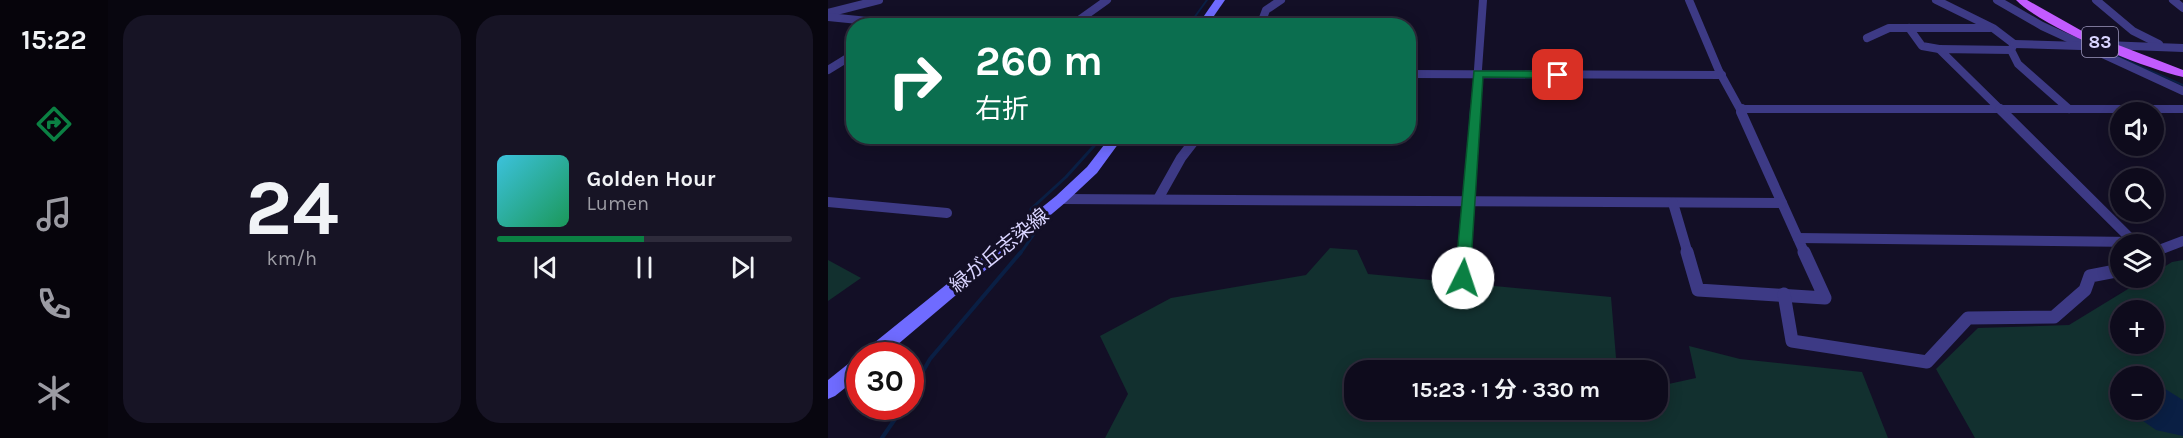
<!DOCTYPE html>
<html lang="ja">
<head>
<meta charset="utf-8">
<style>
  body { margin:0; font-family:Karla,"Noto Sans JP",sans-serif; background:#171425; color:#f1f3f6; height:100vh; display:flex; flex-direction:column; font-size:22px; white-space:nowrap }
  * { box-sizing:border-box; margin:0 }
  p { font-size:20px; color:#9b9ba3 }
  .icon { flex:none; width:33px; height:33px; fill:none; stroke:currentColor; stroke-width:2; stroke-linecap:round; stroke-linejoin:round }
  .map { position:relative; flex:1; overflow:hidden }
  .side { display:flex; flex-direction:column; gap:15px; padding:15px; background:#08060f; width:720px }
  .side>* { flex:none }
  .hud { position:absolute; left:18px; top:18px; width:570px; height:126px; border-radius:24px; box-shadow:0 3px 15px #0003,0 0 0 2px #2e2b3b; background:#0b6e4f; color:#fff; overflow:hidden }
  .buttons { position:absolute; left:1282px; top:102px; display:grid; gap:12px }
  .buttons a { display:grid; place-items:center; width:54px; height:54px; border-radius:50%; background:#0e0b1c; box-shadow:0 3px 15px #0003,0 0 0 2px #2e2b3b; font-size:30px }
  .speed { position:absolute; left:18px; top:342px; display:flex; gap:12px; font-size:30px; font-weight:700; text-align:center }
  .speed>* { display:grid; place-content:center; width:78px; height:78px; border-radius:50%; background:#0e0b1c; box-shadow:0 3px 15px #0003,0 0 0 2px #2e2b3b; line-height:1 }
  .speed .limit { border:9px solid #d22; background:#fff; color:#111 }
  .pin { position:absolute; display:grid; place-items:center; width:51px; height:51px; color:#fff; margin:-26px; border-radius:12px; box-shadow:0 3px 9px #0006 }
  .me { position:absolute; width:66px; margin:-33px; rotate:4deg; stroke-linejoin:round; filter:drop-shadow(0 0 4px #0008) }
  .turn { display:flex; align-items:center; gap:21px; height:126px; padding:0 30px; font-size:27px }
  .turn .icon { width:78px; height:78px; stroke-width:2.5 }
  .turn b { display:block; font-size:42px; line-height:51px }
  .side .tile { flex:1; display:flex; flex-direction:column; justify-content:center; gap:9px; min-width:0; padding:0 21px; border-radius:24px; background:#171425 }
  .side .dial { align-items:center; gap:0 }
  .dial b { font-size:78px; line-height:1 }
  .song { display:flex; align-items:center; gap:18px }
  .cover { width:72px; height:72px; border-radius:9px; background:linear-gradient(135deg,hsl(190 70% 55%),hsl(150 70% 35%)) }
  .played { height:6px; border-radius:3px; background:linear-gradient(90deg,#0b8043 50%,#2e2b3b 50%) }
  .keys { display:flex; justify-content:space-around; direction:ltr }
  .side .tiles { flex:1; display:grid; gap:15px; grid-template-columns:repeat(2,1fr) }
  .trip { position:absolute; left:516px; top:360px; width:324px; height:60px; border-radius:24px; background:#0e0b1c; box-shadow:0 3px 15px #0003,0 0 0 2px #2e2b3b; font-weight:700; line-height:60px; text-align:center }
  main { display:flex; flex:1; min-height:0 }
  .tab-bar { display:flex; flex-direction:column; width:108px; justify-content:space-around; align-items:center; background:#06040b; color:#9b9ba3 }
  .tab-bar .icon { width:42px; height:42px }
  .tab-bar .current { color:#0b8043 }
  .tab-bar b { font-size:27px; color:#f1f3f6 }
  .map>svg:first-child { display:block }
  .green { fill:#12302f; fill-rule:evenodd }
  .water { fill:#0a1f44 }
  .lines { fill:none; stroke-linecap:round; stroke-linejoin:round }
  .stream-far2 { stroke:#0a1f44; stroke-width:2 }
  .stream-far1 { stroke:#0a1f44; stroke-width:3 }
  .stream { stroke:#0a1f44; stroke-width:4 }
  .street-far2 { stroke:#3d3a85; stroke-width:8 }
  .street-far1 { stroke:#3d3a85; stroke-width:10 }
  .street { stroke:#3d3a85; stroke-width:13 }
  .secondary { fill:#6f6bff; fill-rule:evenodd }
  .primary { fill:#c25bff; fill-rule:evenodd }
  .route { fill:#0b8043; stroke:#07532c; stroke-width:1.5 }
  .labels { text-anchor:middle; stroke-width:6; stroke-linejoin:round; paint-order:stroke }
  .shield { fill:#130f26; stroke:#9e99be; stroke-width:1.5 }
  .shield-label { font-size:18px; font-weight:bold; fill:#d9d4ff }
  .street-label { font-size:20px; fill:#d9d4ff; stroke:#130f26 }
</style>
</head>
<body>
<main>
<nav class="tab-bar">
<b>15:22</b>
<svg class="icon current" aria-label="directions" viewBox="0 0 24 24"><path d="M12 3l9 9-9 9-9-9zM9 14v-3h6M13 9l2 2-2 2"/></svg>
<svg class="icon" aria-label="music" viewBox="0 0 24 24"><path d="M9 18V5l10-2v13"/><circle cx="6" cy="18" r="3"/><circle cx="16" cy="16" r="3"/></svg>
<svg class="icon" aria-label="phone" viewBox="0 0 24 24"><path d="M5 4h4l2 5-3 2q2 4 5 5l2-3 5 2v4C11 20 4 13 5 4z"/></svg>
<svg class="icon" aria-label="climate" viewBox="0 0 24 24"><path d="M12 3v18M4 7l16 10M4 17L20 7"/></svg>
</nav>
<section class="side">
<div class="tiles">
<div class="tile dial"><b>24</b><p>km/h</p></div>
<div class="tile">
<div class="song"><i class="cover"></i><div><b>Golden Hour</b><p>Lumen</p></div></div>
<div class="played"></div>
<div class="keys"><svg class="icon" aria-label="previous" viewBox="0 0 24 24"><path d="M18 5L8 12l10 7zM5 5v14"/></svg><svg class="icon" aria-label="pause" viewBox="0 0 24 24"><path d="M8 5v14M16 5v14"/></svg><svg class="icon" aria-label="next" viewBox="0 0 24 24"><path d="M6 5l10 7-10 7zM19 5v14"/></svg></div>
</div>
</div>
</section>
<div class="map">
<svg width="1355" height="438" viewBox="0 0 1355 438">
  <rect width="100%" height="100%" fill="#130f26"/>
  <!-- green -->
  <g class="green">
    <path d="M502,248L529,250L540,274L783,297L789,370H526V410H830V384L836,385L868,378L861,346L912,359L1034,372L1060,438H277L300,394L272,336L343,298L478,275Z"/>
    <path d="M0,260L33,278L0,301Z"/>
    <path d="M1355,260V438H1147L1108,369L1150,328L1241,325L1318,278H1326V273L1344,262ZM1293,310H1326V344H1293ZM1293,376H1326V410H1293Z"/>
  </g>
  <!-- water -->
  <path class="water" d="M1334,387L1355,400V436L1328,430L1315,421L1313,410H1326V395Z"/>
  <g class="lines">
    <!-- stream-far2 -->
    <g class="stream-far2">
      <path d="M363,22L379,0"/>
      <path d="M1255,41L1355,85"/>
    </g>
    <!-- stream-far1 -->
    <g class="stream-far1">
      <path d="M205,217L203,209L238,177L275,136"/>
      <path d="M192,254L208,231L206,224"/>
    </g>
    <!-- stream -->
    <g class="stream">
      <path d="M82,394L102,359L193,252"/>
      <path d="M54,438L76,406"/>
    </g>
    <!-- street-far2 -->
    <g class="street-far2">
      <path d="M861,0L891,71L913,111"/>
      <path d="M1108,0L1165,28L1186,44L1183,50L1190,64L1241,109"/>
      <path d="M1169,0L1214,26L1355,91"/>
      <path d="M1268,0L1305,31L1331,44"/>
      <path d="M1345,0L1355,8"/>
      <path d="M0,13L51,0"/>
      <path d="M0,17L90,26"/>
      <path d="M244,25L279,0"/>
      <path d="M189,26L291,23L433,25"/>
      <path d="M432,26L438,10L453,0"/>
      <path d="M1081,28L1094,46L1111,49"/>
      <path d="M1039,38L1061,28H1162"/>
      <path d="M1186,44L1253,46"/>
      <path d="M1277,45L1355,48"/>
      <path d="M0,70L26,54"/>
      <path d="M580,74L894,75"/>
      <path d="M914,109H1355"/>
      <path d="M647,111L655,0"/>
      <path d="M1174,111L1111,49L1183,50"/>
    </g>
    <!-- street-far1 -->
    <g class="street-far1">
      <path d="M914,109L913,112L977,254"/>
      <path d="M1172,109L1306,242L1313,244"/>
      <path d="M233,199L954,203"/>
      <path d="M330,199L353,158L370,136"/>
      <path d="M0,202L119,213"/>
      <path d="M845,203L860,254"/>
      <path d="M970,238L1306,242"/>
      <path d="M1326,252L1355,241"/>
      <path d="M637,254L647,109"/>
    </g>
    <!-- street -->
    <g class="street">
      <path d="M859,252L870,290L997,298L976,252"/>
      <path d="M635,278L637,252"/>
      <path d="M956,294L964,341L1099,362L1140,318L1226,317L1257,290L1262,276L1293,270"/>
    </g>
    <!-- secondary -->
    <g class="secondary">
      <path d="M387,0H397L379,26H369Z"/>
      <path d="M283,136H296L269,173L238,202L56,356H34L36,351L228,196L259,167Z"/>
      <path d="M32,358V376L7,396L0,399V380L25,360Z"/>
    </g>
    <!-- primary -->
    <path class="primary" d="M1188,0H1199L1254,31L1355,70V77C1314,67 1217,29 1188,0Z"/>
  </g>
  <!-- route -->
  <path class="route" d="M646,71H730L735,75L730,78L655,77L642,278L635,283L627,278Z"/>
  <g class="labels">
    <!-- shield labels -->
    <rect class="shield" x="1254" y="27" width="36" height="30" rx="4.5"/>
    <g class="shield-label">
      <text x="1272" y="48">83</text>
    </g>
    <!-- street labels -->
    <g class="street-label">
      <text transform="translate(171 250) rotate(-39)" y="7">緑が丘志染線</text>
    </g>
  </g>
</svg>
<div class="buttons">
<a><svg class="icon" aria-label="sound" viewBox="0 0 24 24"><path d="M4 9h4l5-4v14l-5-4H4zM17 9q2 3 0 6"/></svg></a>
<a><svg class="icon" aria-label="search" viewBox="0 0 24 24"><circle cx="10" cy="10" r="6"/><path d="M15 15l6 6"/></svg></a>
<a><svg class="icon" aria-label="layers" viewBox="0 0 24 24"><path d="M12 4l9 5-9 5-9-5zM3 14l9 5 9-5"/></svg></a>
<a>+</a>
<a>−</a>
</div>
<div class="speed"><div class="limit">30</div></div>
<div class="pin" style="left:730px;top:75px;background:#d93025"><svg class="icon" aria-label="arrive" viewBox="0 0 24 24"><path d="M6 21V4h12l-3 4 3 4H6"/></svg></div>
<svg class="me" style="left:635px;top:278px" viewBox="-20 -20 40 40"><circle r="19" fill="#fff"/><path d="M0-13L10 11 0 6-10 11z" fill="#0b8043"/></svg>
<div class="trip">15:23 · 1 分 · 330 m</div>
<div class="hud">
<div class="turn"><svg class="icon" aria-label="right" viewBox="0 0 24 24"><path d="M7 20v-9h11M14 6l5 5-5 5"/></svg><div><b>260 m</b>右折</div></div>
</div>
</div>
</main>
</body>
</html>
